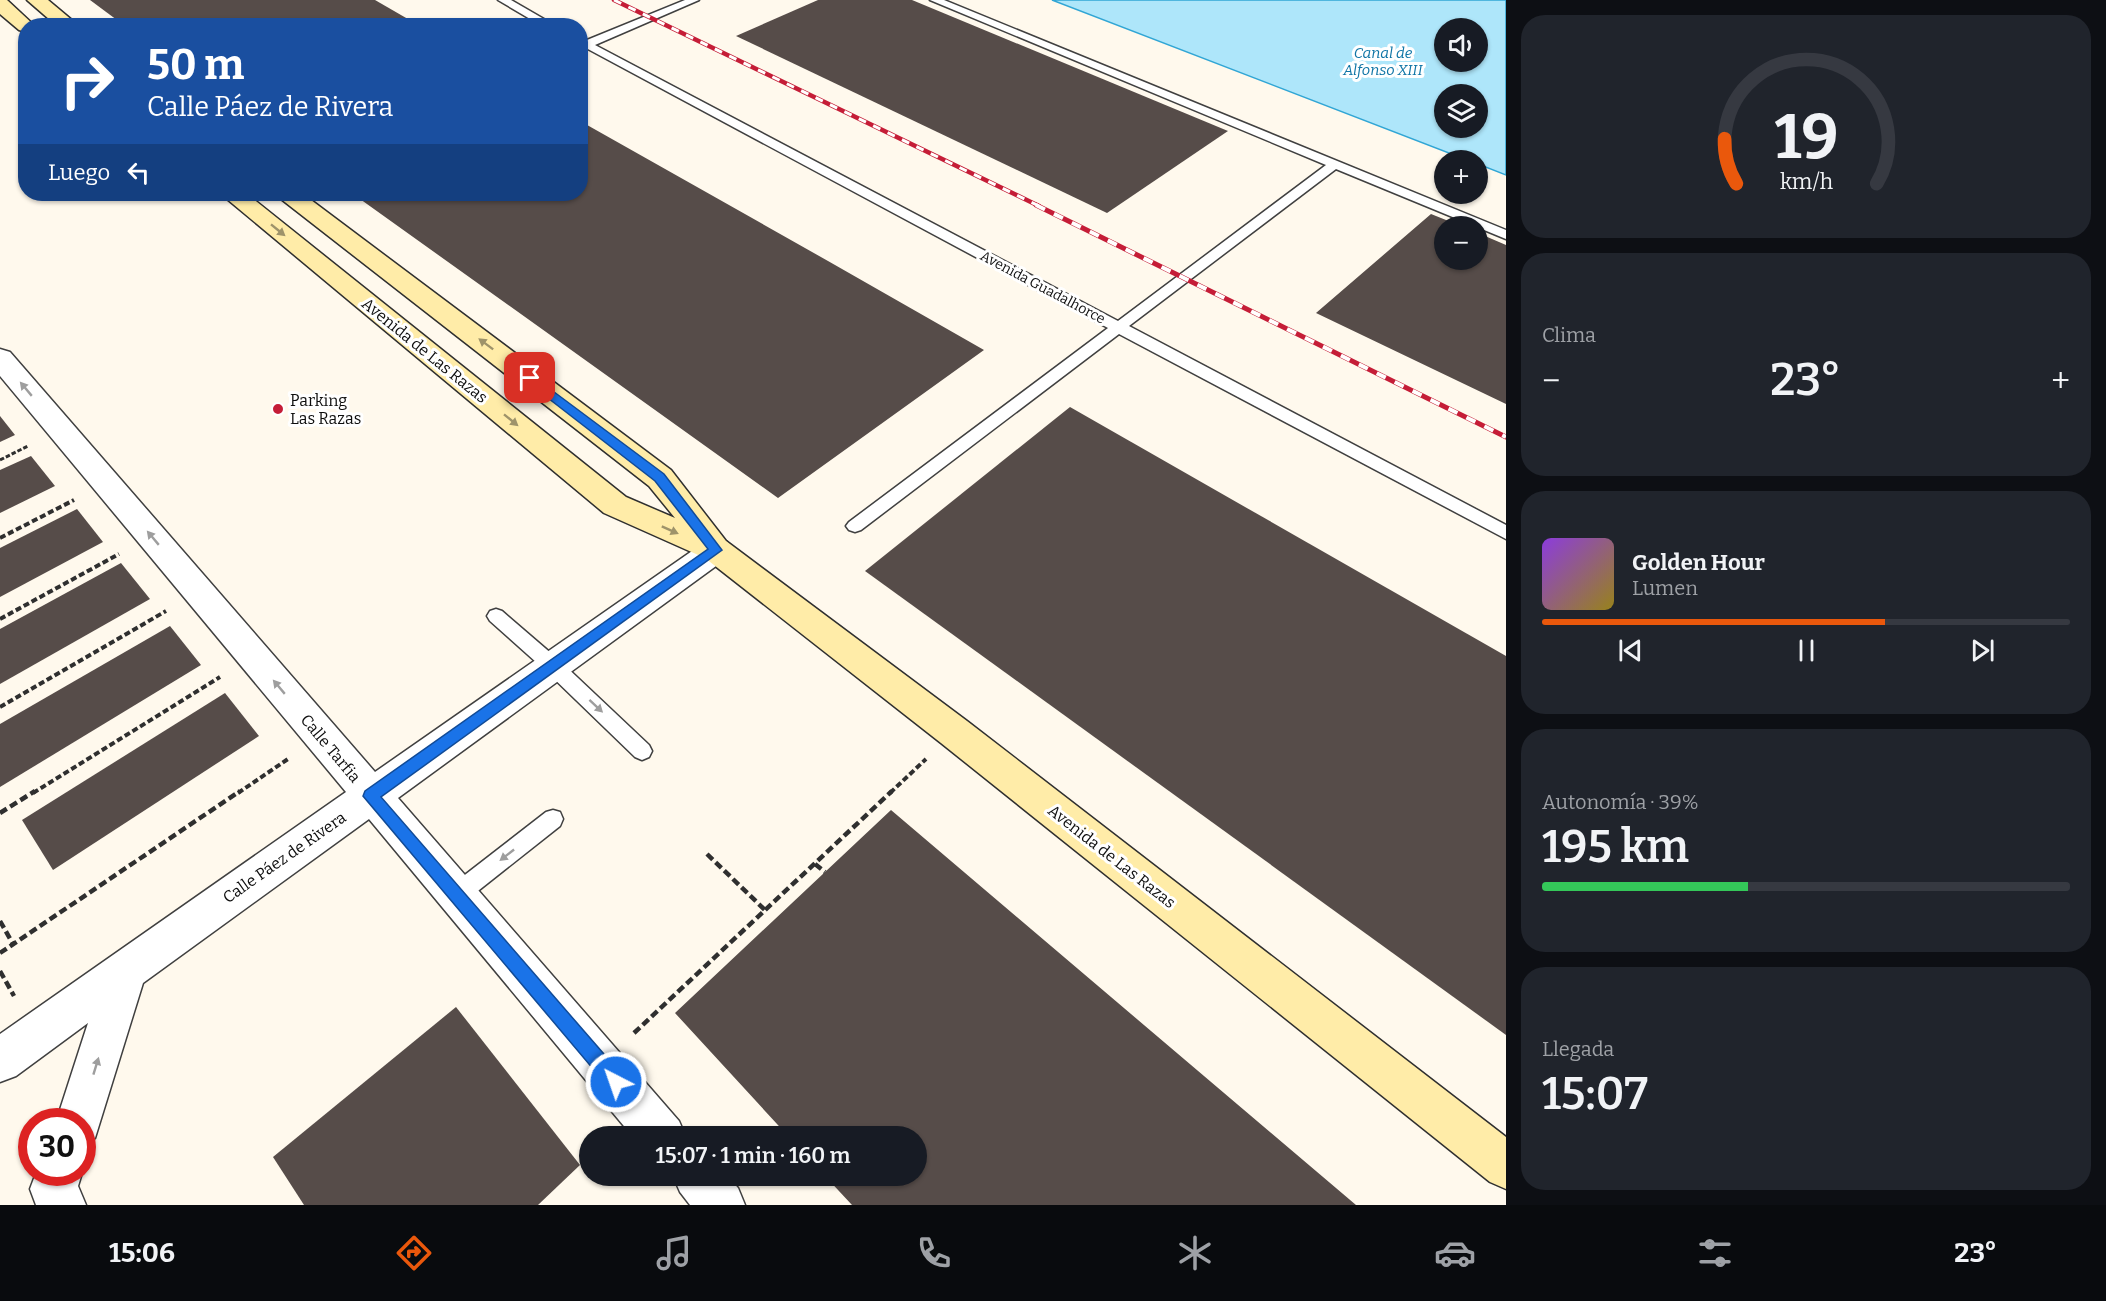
<!DOCTYPE html>
<html lang="es">
<head>
<meta charset="utf-8">
<style>
  body { margin:0; font-family:Bitter,serif; background:#20242c; color:#f1f3f6; height:100vh; display:flex; flex-direction:column; font-size:22px; white-space:nowrap }
  * { box-sizing:border-box; margin:0 }
  p { font-size:20px; color:#9ea1a6 }
  .icon { flex:none; width:33px; height:33px; fill:none; stroke:currentColor; stroke-width:2; stroke-linecap:round; stroke-linejoin:round }
  .map { position:relative; flex:1; overflow:hidden }
  .panel { display:flex; flex-direction:column; gap:15px; padding:15px; background:#0d0f14; width:600px }
  .panel>* { flex:none }
  .hud { position:absolute; left:18px; top:18px; width:570px; height:183px; border-radius:24px; box-shadow:0 2px 4px #0004; background:#1a4fa0; color:#fff; overflow:hidden }
  .tools { position:absolute; left:1434px; top:18px; display:grid; gap:12px }
  .tools a { display:grid; place-items:center; width:54px; height:54px; border-radius:50%; background:#171b24; box-shadow:0 2px 4px #0004; font-size:30px }
  .speed { position:absolute; left:18px; top:1108px; display:flex; gap:12px; font-size:30px; font-weight:700; text-align:center }
  .speed>* { display:grid; place-content:center; width:78px; height:78px; border-radius:50%; background:#171b24; box-shadow:0 2px 4px #0004; line-height:1 }
  .speed .limit { border:9px solid #d22; background:#fff; color:#111 }
  .pin { position:absolute; display:grid; place-items:center; width:51px; height:51px; color:#fff; margin:-26px; border-radius:12px; box-shadow:0 3px 9px #0006 }
  .me { position:absolute; width:66px; margin:-33px; rotate:319deg; stroke-linejoin:round; filter:drop-shadow(0 0 4px #0008) }
  .turn { display:flex; align-items:center; gap:21px; height:126px; padding:0 30px; font-size:27px }
  .turn .icon { width:78px; height:78px; stroke-width:2.5 }
  .turn b { display:block; font-size:42px; line-height:51px }
  .then { display:flex; align-items:center; height:57px; padding:0 30px; background:#0003; gap:12px; font-size:22px }
  .big { font-size:45px; font-weight:600; line-height:1.1 }
  .panel .tile { flex:1; display:flex; flex-direction:column; justify-content:center; gap:9px; min-width:0; padding:0 21px; border-radius:24px; background:#20242c }
  .panel .dial { align-items:center; gap:0 }
  .dial svg { height:156px; overflow:visible; fill:none; stroke:#363941; stroke-width:7; stroke-linecap:round; text-anchor:middle }
  .dial text { fill:#f1f3f6; stroke:none }
  .song { display:flex; align-items:center; gap:18px }
  .cover { width:72px; height:72px; border-radius:9px; background:linear-gradient(135deg,hsl(270 70% 55%),hsl(50 70% 35%)) }
  .played { height:6px; border-radius:3px; background:linear-gradient(90deg,#ea580c 65%,#363941 65%) }
  .keys { display:flex; justify-content:space-around; direction:ltr }
  .heat { display:flex; justify-content:space-between; align-items:center; font-size:33px; direction:ltr }
  .charge { height:9px; border-radius:4px; background:linear-gradient(90deg,#34c759 39%,#363941 0) }
  .trip { position:absolute; left:579px; top:1126px; width:348px; height:60px; border-radius:30px; background:#171b24; box-shadow:0 2px 4px #0004; font-weight:600; line-height:60px; text-align:center }
  .dock { display:flex; height:96px; justify-content:space-around; align-items:center; background:#090b0e; color:#9ea1a6 }
  .dock .icon { width:42px; height:42px }
  .dock .on { color:#ea580c }
  .dock b { font-size:27px; color:#f1f3f6 }
  main { display:flex; flex:1; min-height:0 }
  .map>svg:first-child { display:block }
  .water { fill:#aee6fa; stroke:#31a6d5; stroke-width:1.5; fill-rule:evenodd }
  .building { fill:#564c49 }
  .lines { fill:none; stroke-linecap:round; stroke-linejoin:round }
  .service-casing { stroke:#404040; stroke-width:3 }
  .minor-casing { stroke:#404040; stroke-width:3 }
  .secondary-casing { stroke:#2f2f2f; stroke-width:3 }
  .path-far2 { stroke:#2f2f2f; stroke-width:3; stroke-dasharray:4.5 2; stroke-linecap:butt }
  .path-far1 { stroke:#2f2f2f; stroke-width:4; stroke-dasharray:6 3; stroke-linecap:butt }
  .path { stroke:#2f2f2f; stroke-width:4.5; stroke-dasharray:8 4; stroke-linecap:butt }
  .service { fill:#fff; fill-rule:evenodd }
  .minor { fill:#fff; fill-rule:evenodd }
  .secondary { fill:#ffeca8; fill-rule:evenodd }
  .rail-far1-casing { stroke:#c51d37; stroke-width:4.5 }
  .rail-casing { stroke:#c51d37; stroke-width:5 }
  .rail-far1 { stroke:#fff; stroke-width:3; stroke-dasharray:8; stroke-linecap:butt }
  .rail { stroke:#fff; stroke-width:4; stroke-dasharray:10; stroke-linecap:butt }
  .oneway { fill:#9e936a }
  .oneway2 { fill:#9e9e9e }
  .route { fill:#1a73e8; stroke:#114b97; stroke-width:1.5 }
  .poi-dot { fill:#c51d37; stroke:#fff; stroke-width:2 }
  .labels { text-anchor:middle; stroke-width:6; stroke-linejoin:round; paint-order:stroke }
  .far-street-label { font-size:14px; fill:#0d0d0d; stroke:#fff }
  .far-water-label { font-size:15px; font-style:italic; fill:#0f75a6; stroke:#fff }
  .street-label { font-size:16px; fill:#0d0d0d; stroke:#fff }
  .poi-label { font-size:16px; fill:#0d0d0d; stroke:#fff; text-anchor:start }
</style>
</head>
<body>
<main>
<div class="map">
<svg width="1506" height="1205" viewBox="0 0 1506 1205">
  <rect width="100%" height="100%" fill="#fff9ed"/>
  <!-- water -->
  <path class="water" d="M1052,0H1506V175L1478,164V160H1467ZM1444,28H1478V62H1444ZM1444,94H1478V128H1444Z"/>
  <!-- building -->
  <g class="building">
    <path d="M90,0H375L420,26H125Z"/>
    <path d="M818,0H912L1228,131L1107,213L736,36Z"/>
    <path d="M580,121L828,261L984,350L778,498L353,194H580Z"/>
    <path d="M1431,214L1461,226H1444V260H1478V233L1506,245V404L1316,313Z"/>
    <path d="M1070,407L1506,656V1035L865,571Z"/>
    <path d="M0,416L15,435L0,442Z"/>
    <path d="M31,456L55,486L0,513V470Z"/>
    <path d="M77,509L103,542L0,597V548Z"/>
    <path d="M121,563L150,599L0,684V629Z"/>
    <path d="M170,626L201,665L0,787V724Z"/>
    <path d="M225,693L259,736L53,870L22,820Z"/>
    <path d="M891,810L1151,1031L1356,1205H852L825,1176H916V1137H789L675,1013Z"/>
    <path d="M456,1007L580,1165L538,1205H304L273,1157Z"/>
  </g>
  <g class="lines">
    <defs>
      <g id="service">
        <path d="M498,0H511L556,26H542Z"/>
        <path d="M685,0H699L595,45L1118,321L1326,165L930,0H944L1506,230V239L1336,169L1129,326L1506,525V539L1119,334L861,530L855,532L849,530L846,526L849,522L1108,328L586,48L580,50V38L587,40Z"/>
        <path d="M496,609L502,611L560,661L649,745L652,751L649,757L642,760L635,757L546,671L490,621L487,616L490,611Z"/>
        <path d="M553,810L560,812L563,819L560,826L464,902L456,905L448,902L445,895L448,888L546,812Z"/>
      </g>
      <g id="minor">
        <path d="M0,349L10,352L375,772L705,542L716,538L727,542L732,550L727,558L398,798L679,1121L686,1137H633L369,819L143,983L95,1138L82,1143V1122H56L88,1023L16,1076L0,1082V1034L346,792L0,376Z"/>
        <path d="M36,1173H82L78,1186L86,1205H36L30,1189Z"/>
        <path d="M673,1176H727L738,1188L745,1205H690L680,1192Z"/>
      </g>
      <g id="secondary">
        <path d="M0,0H7L35,26H26V32L19,30L0,14Z"/>
        <path d="M27,0H48L79,26H57Z"/>
        <path d="M221,194H247L626,497L675,518L649,486L281,199L278,194H303L671,470L726,541L967,721L1506,1137V1189L1490,1182L941,743L705,558L604,513Z"/>
      </g>
    </defs>
    <!-- service casing -->
    <use href="#service" class="service-casing"/>
    <!-- minor casing -->
    <use href="#minor" class="minor-casing"/>
    <!-- secondary casing -->
    <use href="#secondary" class="secondary-casing"/>
    <!-- path-far2 -->
    <path class="path-far2" d="M0,460L28,446"/>
    <!-- path-far1 -->
    <g class="path-far1">
      <path d="M0,538L74,500"/>
      <path d="M0,619L119,554"/>
      <path d="M0,707L166,611"/>
      <path d="M33,793L220,677"/>
      <path d="M238,793L288,759"/>
      <path d="M890,793L926,759"/>
    </g>
    <!-- path -->
    <g class="path">
      <path d="M0,813L35,791"/>
      <path d="M707,854L765,910"/>
      <path d="M815,864L825,872"/>
      <path d="M0,921L13,944"/>
      <path d="M0,953L240,791"/>
      <path d="M0,971L14,996"/>
      <path d="M634,1033L892,791"/>
    </g>
    <!-- service -->
    <use href="#service" class="service"/>
    <!-- minor -->
    <use href="#minor" class="minor"/>
    <!-- secondary -->
    <use href="#secondary" class="secondary"/>
    <defs>
      <path id="rail-far1" d="M614,0L1039,206"/>
      <path id="rail" d="M1036,205L1506,437"/>
    </defs>
    <!-- rail-far1 casing -->
    <use href="#rail-far1" class="rail-far1-casing"/>
    <!-- rail casing -->
    <use href="#rail" class="rail-casing"/>
    <!-- rail-far1 -->
    <use href="#rail-far1" class="rail-far1"/>
    <!-- rail -->
    <use href="#rail" class="rail"/>
  </g>
  <!-- one-way arrows -->
  <defs><path id="oneway-solid" d="M-6-.8H1V-3.2L6.5 0L1 3.2V.8H-6Z" transform="scale(1.5)"/></defs>
  <g class="oneway">
    <use href="#oneway-solid" transform="translate(278 230) rotate(39)"/>
    <use href="#oneway-solid" transform="translate(486 344) rotate(-143)"/>
    <use href="#oneway-solid" transform="translate(511 420) rotate(39)"/>
    <use href="#oneway-solid" transform="translate(670 530) rotate(24)"/>
  </g>
  <g class="oneway2">
    <use href="#oneway-solid" transform="translate(26 389) rotate(-130)"/>
    <use href="#oneway-solid" transform="translate(153 538) rotate(-130)"/>
    <use href="#oneway-solid" transform="translate(279 687) rotate(-130)"/>
    <use href="#oneway-solid" transform="translate(596 706) rotate(43)"/>
    <use href="#oneway-solid" transform="translate(507 855) rotate(142)"/>
    <use href="#oneway-solid" transform="translate(96 1066) rotate(-73)"/>
  </g>
  <!-- route -->
  <path class="route" d="M530,374L664,474L722,550L381,797L623,1076L625,1082L623,1089L616,1092L610,1089L363,796L365,791L708,549L655,481L526,381L524,378Z"/>
  <!-- markers -->
  <circle class="poi-dot" cx="278" cy="409" r="6"/>
  <g class="labels">
    <!-- far-street labels -->
    <g class="far-street-label">
      <text transform="translate(1043 287) rotate(28)" y="5">Avenida Guadalhorce</text>
    </g>
    <!-- far-water labels -->
    <g class="far-water-label">
      <text x="1383" y="58">Canal de<tspan x="1383" dy="17">Alfonso XIII</tspan></text>
    </g>
    <!-- street labels -->
    <g class="street-label">
      <text transform="translate(425 350) rotate(39)" y="6">Avenida de Las Razas</text>
      <text transform="translate(331 748) rotate(50)" y="6">Calle Tarfia</text>
      <text transform="translate(1112 856) rotate(38)" y="6">Avenida de Las Razas</text>
      <text transform="translate(284 857) rotate(-35)" y="6">Calle Páez de Rivera</text>
    </g>
    <!-- poi labels -->
    <g class="poi-label">
      <text x="290" y="406">Parking<tspan x="290" dy="18">Las Razas</tspan></text>
    </g>
  </g>
</svg>
<div class="tools">
<a><svg class="icon" aria-label="sound" viewBox="0 0 24 24"><path d="M4 9h4l5-4v14l-5-4H4zM17 9q2 3 0 6"/></svg></a>
<a><svg class="icon" aria-label="layers" viewBox="0 0 24 24"><path d="M12 4l9 5-9 5-9-5zM3 14l9 5 9-5"/></svg></a>
<a>+</a>
<a>−</a>
</div>
<div class="speed"><div class="limit">30</div></div>
<div class="pin" style="left:530px;top:378px;background:#d93025"><svg class="icon" aria-label="arrive" viewBox="0 0 24 24"><path d="M6 21V4h12l-3 4 3 4H6"/></svg></div>
<svg class="me" style="left:616px;top:1082px" viewBox="-20 -20 40 40"><circle r="17" fill="#1a73e8" stroke="#fff" stroke-width="3"/><path d="M0-11L8 9 0 5-8 9z" fill="#fff"/></svg>
<div class="trip">15:07 · 1 min · 160 m</div>
<div class="hud">
<div class="turn"><svg class="icon" aria-label="right" viewBox="0 0 24 24"><path d="M7 20v-9h11M14 6l5 5-5 5"/></svg><div><b>50 m</b>Calle Páez de Rivera</div></div>
<div class="then">Luego<svg class="icon" aria-label="left" viewBox="0 0 24 24"><path d="M17 20v-9H6M10 6l-5 5 5 5"/></svg></div>
</div>
</div>
<section class="panel">
<div class="tile dial"><svg viewBox="0 0 100 80">
<path d="M14 69A42 42 0 1 1 86 69"/>
<path d="M14 69A42 42 0 0 1 8 46" stroke="#ea580c"/>
<text x="50" y="56" font-size="32" font-weight="700">19</text>
<text x="50" y="72" font-size="11">km/h</text>
</svg></div>
<div class="tile"><p>Clima</p>
<div class="heat"><a>−</a><b class="big">23°</b><a>+</a></div>
</div>
<div class="tile">
<div class="song"><i class="cover"></i><div><b>Golden Hour</b><p>Lumen</p></div></div>
<div class="played"></div>
<div class="keys"><svg class="icon" aria-label="previous" viewBox="0 0 24 24"><path d="M18 5L8 12l10 7zM5 5v14"/></svg><svg class="icon" aria-label="pause" viewBox="0 0 24 24"><path d="M8 5v14M16 5v14"/></svg><svg class="icon" aria-label="next" viewBox="0 0 24 24"><path d="M6 5l10 7-10 7zM19 5v14"/></svg></div>
</div>
<div class="tile"><p>Autonomía · 39%</p><b class="big">195 km</b><div class="charge"></div></div>
<div class="tile"><p>Llegada</p><b class="big">15:07</b></div>
</section>
</main>
<nav class="dock">
<b>15:06</b>
<svg class="icon on" aria-label="directions" viewBox="0 0 24 24"><path d="M12 3l9 9-9 9-9-9zM9 14v-3h6M13 9l2 2-2 2"/></svg>
<svg class="icon" aria-label="music" viewBox="0 0 24 24"><path d="M9 18V5l10-2v13"/><circle cx="6" cy="18" r="3"/><circle cx="16" cy="16" r="3"/></svg>
<svg class="icon" aria-label="phone" viewBox="0 0 24 24"><path d="M5 4h4l2 5-3 2q2 4 5 5l2-3 5 2v4C11 20 4 13 5 4z"/></svg>
<svg class="icon" aria-label="climate" viewBox="0 0 24 24"><path d="M12 3v18M4 7l16 10M4 17L20 7"/></svg>
<svg class="icon" aria-label="car" viewBox="0 0 24 24"><path d="M5 17H2v-5l4-1 3-4h7l3 4 3 1v5h-3M9 17h6M6 11h13"/><circle cx="7" cy="17" r="2"/><circle cx="17" cy="17" r="2"/></svg>
<svg class="icon" aria-label="filters" viewBox="0 0 24 24"><path d="M4 7h16M4 17h16"/><circle cx="9" cy="7" r="2"/><circle cx="15" cy="17" r="2"/></svg>
<b>23°</b>
</nav>
</body>
</html>
